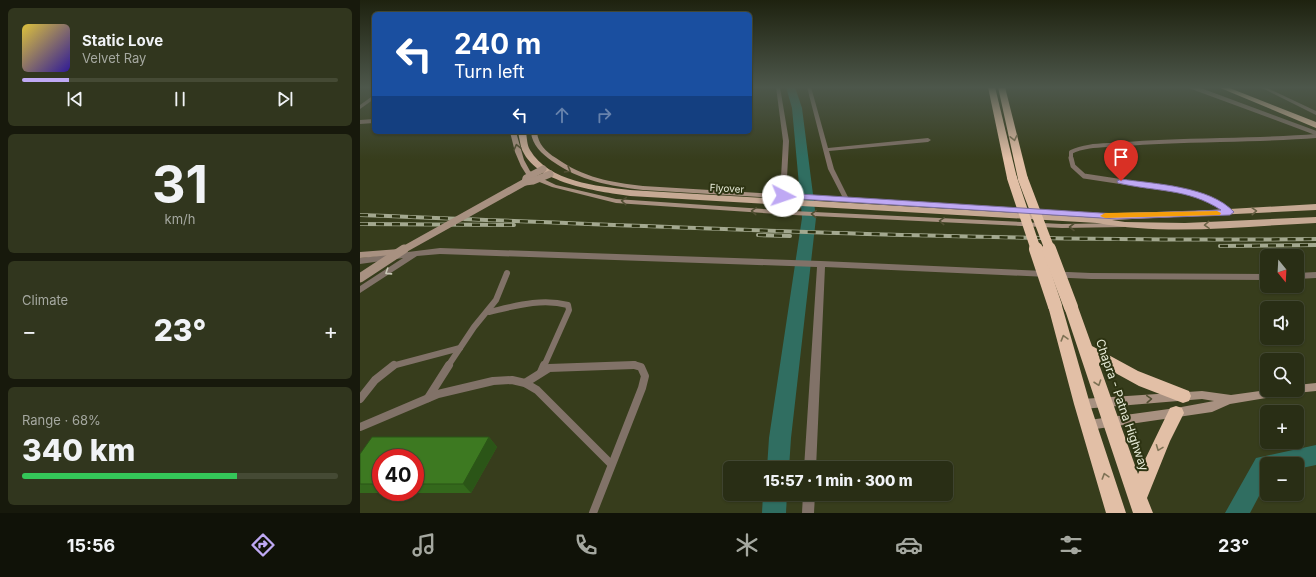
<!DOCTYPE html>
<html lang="en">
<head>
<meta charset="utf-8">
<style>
  body { margin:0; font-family:Inter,sans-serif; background:#31361e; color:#f1f3f6; height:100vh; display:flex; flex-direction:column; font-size:15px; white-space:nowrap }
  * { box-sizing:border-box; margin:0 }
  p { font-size:13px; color:#a5a8a0 }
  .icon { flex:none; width:22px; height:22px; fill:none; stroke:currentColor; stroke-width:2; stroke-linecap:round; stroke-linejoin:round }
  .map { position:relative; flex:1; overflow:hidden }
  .drawer { display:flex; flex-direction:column; gap:8px; padding:8px; background:#17190c; width:360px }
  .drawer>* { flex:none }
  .banner { position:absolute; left:12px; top:12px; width:380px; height:122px; border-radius:6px; box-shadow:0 1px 3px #0004,0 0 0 1px #454a34; background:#1a4fa0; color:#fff; overflow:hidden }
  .needle { width:26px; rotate:162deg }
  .buttons { position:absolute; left:900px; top:249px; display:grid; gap:8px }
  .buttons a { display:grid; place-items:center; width:44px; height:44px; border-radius:6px; background:#292e15; box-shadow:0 1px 3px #0004,0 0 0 1px #454a34; font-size:20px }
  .speed { position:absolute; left:12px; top:449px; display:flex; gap:8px; font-size:20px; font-weight:700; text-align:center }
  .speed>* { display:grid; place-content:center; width:52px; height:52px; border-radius:50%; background:#292e15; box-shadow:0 1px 3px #0004,0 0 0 1px #454a34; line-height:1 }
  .speed .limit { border:6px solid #d22; background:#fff; color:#111 }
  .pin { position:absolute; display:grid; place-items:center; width:34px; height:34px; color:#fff; margin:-41px -17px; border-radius:50% 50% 50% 0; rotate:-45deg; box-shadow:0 0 4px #0007 }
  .pin .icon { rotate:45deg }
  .me { position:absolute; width:44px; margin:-22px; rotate:94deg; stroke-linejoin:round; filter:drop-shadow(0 0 3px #0008) }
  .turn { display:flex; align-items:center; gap:14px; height:84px; padding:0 16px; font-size:18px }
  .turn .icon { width:52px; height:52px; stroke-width:2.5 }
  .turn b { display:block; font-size:28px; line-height:34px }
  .lanes { display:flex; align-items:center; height:38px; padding:0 16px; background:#0003; justify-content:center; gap:20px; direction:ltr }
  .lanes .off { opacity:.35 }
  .big { font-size:30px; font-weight:800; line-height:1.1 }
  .drawer .widget { flex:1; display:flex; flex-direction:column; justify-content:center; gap:6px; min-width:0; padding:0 14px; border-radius:6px; background:#31361e }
  .drawer .dial { align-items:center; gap:0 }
  .dial b { font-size:52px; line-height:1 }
  .song { display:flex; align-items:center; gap:12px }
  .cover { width:48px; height:48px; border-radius:6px; background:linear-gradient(135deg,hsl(50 70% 55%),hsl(250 70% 35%)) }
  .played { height:4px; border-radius:2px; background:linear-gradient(90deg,#bfa9f4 15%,#454a34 15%) }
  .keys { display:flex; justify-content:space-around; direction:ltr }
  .heat { display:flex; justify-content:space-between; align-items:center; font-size:22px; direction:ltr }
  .charge { height:6px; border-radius:3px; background:linear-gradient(90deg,#34c759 68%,#454a34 0) }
  .trip { position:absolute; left:363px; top:461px; width:230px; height:40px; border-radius:6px; background:#292e15; box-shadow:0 1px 3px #0004,0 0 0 1px #454a34; font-weight:800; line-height:40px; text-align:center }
  .tab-bar { display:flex; height:64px; justify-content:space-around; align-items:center; background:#101208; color:#a5a8a0 }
  .tab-bar .icon { width:28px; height:28px }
  .tab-bar .current { color:#bfa9f4 }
  .tab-bar b { font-size:18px; color:#f1f3f6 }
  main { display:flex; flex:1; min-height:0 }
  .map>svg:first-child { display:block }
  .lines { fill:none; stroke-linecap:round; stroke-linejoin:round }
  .canal { fill:#306e61; fill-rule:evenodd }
  .lane-far3 { stroke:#817268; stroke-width:4 }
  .lane-far2 { stroke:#817268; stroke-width:5 }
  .lane-far1 { stroke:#817268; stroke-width:6 }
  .lane { stroke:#817268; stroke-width:8 }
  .street { fill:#817268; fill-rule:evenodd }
  .secondary { fill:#a89181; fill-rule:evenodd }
  .primary { fill:#c6a994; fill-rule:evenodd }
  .highway { fill:#e2bfa6; fill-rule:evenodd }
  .rail-casing { stroke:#a3a88f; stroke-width:4 }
  .rail { stroke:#2d3312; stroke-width:2.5; stroke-dasharray:8; stroke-linecap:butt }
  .secondary-bridge-far1 { stroke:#a89181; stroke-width:7 }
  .secondary-bridge { stroke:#a89181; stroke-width:9 }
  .highway-bridge-far1 { stroke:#e2bfa6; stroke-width:10 }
  .highway-bridge { stroke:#e2bfa6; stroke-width:14 }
  .wall { fill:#34681c; fill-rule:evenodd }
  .shaded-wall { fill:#2b5517 }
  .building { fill:#3d7921; stroke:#2b5517 }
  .oneway { stroke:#7e7255 }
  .oneway2 { stroke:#524f33 }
  .oneway3 { stroke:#6a6246 }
  .oneway4 { stroke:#c8c7b6 }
  .route { fill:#bfa9f4; stroke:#7c6e9f }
  .slow { fill:#f59e0b }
  .labels { text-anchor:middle; stroke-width:4; stroke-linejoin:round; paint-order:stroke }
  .street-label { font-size:10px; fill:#e7ebd8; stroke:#2d3312 }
  .near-street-label { font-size:12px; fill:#e7ebd8; stroke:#2d3312 }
</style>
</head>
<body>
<main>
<section class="drawer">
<div class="widget">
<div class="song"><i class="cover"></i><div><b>Static Love</b><p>Velvet Ray</p></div></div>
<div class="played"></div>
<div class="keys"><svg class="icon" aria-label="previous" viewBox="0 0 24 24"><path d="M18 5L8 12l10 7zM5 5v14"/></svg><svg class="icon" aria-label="pause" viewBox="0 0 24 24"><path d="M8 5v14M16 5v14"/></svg><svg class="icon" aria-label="next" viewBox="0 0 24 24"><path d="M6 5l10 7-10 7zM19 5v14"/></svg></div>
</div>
<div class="widget dial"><b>31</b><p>km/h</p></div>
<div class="widget"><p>Climate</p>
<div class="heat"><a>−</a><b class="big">23°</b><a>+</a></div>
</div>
<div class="widget"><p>Range · 68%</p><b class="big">340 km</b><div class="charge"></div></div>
</section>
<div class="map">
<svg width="956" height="513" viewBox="0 0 956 513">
  <rect width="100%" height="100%" fill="#373d1c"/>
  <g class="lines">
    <!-- canal -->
    <g class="canal">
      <path d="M426,87H435L442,108L456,218L431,438L429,468H407L409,438L442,218L432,108Z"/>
      <path d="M956,445V465L937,469V464H907V481L890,513H865L896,458Z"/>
      <path d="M403,494H427L426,513H402Z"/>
    </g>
    <!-- lane-far3 -->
    <g class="lane-far3">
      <path d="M832,87L956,133"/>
      <path d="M711,159V152C727,144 747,146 765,144C828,139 892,141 956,136"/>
    </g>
    <!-- lane-far2 -->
    <path class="lane-far2" d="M711,158L713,166L724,176L829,192L850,200L870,212"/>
    <!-- lane-far1 -->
    <g class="lane-far1">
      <path d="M129,312C155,306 181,298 208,305L209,310L184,366"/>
      <path d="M32,366L100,348"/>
      <path d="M88,366L114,327L136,300L147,273"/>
      <path d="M245,366H278"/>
    </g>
    <!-- lane -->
    <g class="lane">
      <path d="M181,372L184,365"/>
      <path d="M165,383L189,368L274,365"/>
      <path d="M68,398L89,365"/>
      <path d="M0,399L15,380L34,365"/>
      <path d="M0,427L78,394L133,381L152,380L165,383L177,390L251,464"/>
      <path d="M233,513L282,388L285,376L281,367L274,365"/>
    </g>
    <!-- street -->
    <g class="street">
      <path d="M416,87H420L429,141L426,196L423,198L420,196L423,141Z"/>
      <path d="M447,87H451L468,148L568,138L571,140L568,142L469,151L474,169L489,199L488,200H484L468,169Z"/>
      <path d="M900,87H905L956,111V115Z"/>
      <path d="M14,95V99L0,109V105Z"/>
      <path d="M14,119V123L0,124V120Z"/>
      <path d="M80,248L461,261L731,273L907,274V280L731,279L465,267L456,468H444L457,267L80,254L57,256L0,293V286L43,258L0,264V258Z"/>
      <path d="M956,272V278L937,279V273Z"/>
      <path d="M443,494H455L454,513H442Z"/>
    </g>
    <!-- secondary -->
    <g class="secondary">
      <path d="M150,132H156L164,160L170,171L177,176L196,185L256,199L433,211L702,224L764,223L768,225L764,227L702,228L433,215L256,203L192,187L172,179L166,174L161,166L155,152Z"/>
      <path d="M171,132H177C178,144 186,152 196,158C224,178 250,182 283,186L757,214L761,216L757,218L283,190C250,186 220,181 192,161C182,154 172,145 171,132Z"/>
      <path d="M39,249L42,250L43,252L42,254L0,258V252Z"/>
      <path d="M956,383V391L936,393L870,404L852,412L729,430L725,429L723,425L725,421L729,420L816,408L854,401L842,399L722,409L718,407L717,404L718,401L722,399L842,391L871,395L907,390H937V385Z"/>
    </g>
    <!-- primary -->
    <path class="primary" d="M158,132H166C167,138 167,145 170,150C189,182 237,186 270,190L740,218L757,213L835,211L956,204V210L752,220L765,222L825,223L956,217V223C884,226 809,236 737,223L270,196C237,191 174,184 161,147C160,142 159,137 158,132Z"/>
    <!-- highway -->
    <g class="highway">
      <path d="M628,87H635L657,178L655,180H649L647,178Z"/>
      <path d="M638,87H645L668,179L666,181H660L658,179Z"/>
      <path d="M858,87H867L956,122V128Z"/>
      <path d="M695,301L700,303L702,306L730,404L766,513H746L714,404L688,306L690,303Z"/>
      <path d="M711,302L716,304L718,307L732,346L778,371L829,391L831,396L829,401L823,403L779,386L739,364L778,474L810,408L816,406L822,408L824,413L810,441L787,498L793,513H773L704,307L706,304Z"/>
    </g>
    <defs>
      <g id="rail">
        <path d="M0,215C319,227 637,243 956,239"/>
        <path d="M0,224L154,225"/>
        <path d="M398,235L430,236"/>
        <path d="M860,246L956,245"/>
      </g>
    </defs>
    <!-- rail casing -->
    <use href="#rail" class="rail-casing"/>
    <!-- rail -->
    <use href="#rail" class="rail"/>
    <!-- secondary-bridge-far1 -->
    <g class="secondary-bridge-far1">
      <path d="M165,182L166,178L183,169"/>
      <path d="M43,250L165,182L173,181L190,174"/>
    </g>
    <!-- secondary-bridge -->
    <path class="secondary-bridge" d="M0,278L44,249"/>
    <!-- highway-bridge-far1 -->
    <g class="highway-bridge-far1">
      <path d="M652,178L676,250"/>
      <path d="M663,179L690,250"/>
    </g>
    <!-- highway-bridge -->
    <g class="highway-bridge">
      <path d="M676,249L695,306"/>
      <path d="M689,249L711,307"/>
    </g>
  </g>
  <!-- wall -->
  <path class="wall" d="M129,437L137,447L111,493H0V454ZM21,458H55V492H21Z"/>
  <!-- shaded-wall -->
  <path class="shaded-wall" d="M129,437L137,447L111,493L103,484Z"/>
  <!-- building -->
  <path class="building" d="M12,437H129L103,484H55V458H21V484H0V454Z"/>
  <!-- one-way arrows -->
  <defs><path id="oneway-chevron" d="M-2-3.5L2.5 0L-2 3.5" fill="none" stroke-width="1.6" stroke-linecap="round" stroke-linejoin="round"/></defs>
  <g class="oneway">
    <use href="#oneway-chevron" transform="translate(654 138) rotate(77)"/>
    <use href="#oneway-chevron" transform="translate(704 338) rotate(-106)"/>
    <use href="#oneway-chevron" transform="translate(738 383) rotate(71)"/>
    <use href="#oneway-chevron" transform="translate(799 448) rotate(111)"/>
    <use href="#oneway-chevron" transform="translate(745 476) rotate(-107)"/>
  </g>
  <g class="oneway2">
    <use href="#oneway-chevron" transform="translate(157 147) rotate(-104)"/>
    <use href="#oneway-chevron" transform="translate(208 170) rotate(30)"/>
    <use href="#oneway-chevron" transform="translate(264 201) rotate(-175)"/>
    <use href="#oneway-chevron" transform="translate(394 211) rotate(-176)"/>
    <use href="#oneway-chevron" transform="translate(454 214) rotate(-177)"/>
    <use href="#oneway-chevron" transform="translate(582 221) rotate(-177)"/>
    <use href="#oneway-chevron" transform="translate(712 227) rotate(-180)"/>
    <use href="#oneway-chevron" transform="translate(789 399) rotate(-4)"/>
  </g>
  <g class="oneway3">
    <use href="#oneway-chevron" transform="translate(894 211) rotate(-4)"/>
    <use href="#oneway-chevron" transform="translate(847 225) rotate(177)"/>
  </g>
  <use class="oneway4" href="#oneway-chevron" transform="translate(28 272) rotate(147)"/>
  <!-- sky -->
  <linearGradient id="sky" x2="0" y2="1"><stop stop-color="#1e220f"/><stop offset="0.55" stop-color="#4d574b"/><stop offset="1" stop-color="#4d574b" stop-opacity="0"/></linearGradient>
  <rect width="956" height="159" fill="url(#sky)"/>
  <!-- route -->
  <path class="route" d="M761,179C795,184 850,186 874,212L870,215L757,219L423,198L419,196L423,193L757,214L861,210C827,188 796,192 758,183L757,181Z"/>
  <!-- slow -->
  <path class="slow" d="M857,211L861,213L860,215L745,218L740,216L745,213Z"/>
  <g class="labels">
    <!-- street labels -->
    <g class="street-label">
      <text transform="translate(367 188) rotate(3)" y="4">Flyover</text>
    </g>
    <!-- near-street labels -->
    <g class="near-street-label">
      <text transform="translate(762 405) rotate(71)" y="4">Chapra - Patna Highway</text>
    </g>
  </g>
</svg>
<div class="buttons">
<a><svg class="needle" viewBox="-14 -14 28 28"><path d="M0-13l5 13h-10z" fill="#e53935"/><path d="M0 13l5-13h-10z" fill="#a5a8a0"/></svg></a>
<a><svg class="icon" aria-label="sound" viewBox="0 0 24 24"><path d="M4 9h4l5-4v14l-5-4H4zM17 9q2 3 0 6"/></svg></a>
<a><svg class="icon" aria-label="search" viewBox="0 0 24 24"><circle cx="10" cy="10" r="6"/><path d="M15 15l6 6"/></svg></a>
<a>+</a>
<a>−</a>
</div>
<div class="speed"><div class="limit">40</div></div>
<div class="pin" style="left:761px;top:181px;background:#d93025"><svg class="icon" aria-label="arrive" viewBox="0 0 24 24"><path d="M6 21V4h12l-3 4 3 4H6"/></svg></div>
<svg class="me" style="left:423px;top:196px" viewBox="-20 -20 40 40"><circle r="19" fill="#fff"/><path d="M0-13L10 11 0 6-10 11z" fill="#bfa9f4"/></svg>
<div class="trip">15:57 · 1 min · 300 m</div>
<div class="banner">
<div class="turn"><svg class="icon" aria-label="left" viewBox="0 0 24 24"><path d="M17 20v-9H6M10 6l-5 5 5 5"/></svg><div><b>240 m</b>Turn left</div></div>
<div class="lanes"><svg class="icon" aria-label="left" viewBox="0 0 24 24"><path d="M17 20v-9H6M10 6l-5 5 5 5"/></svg><svg class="icon off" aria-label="ahead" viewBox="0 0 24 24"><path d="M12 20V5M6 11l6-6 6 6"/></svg><svg class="icon off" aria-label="right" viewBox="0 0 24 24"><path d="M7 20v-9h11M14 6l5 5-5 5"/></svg></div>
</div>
</div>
</main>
<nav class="tab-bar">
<b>15:56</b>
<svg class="icon current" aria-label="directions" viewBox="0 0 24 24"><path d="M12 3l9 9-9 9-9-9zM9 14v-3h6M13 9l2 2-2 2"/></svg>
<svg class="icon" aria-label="music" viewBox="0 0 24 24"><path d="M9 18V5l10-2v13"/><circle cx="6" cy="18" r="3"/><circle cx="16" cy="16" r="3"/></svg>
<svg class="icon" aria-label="phone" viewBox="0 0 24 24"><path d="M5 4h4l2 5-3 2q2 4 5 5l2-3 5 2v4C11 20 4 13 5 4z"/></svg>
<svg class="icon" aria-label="climate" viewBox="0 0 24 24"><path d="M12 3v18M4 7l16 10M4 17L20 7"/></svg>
<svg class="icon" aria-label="car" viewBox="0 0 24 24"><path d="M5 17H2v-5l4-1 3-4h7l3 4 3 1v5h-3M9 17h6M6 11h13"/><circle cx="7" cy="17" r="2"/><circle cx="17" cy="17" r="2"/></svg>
<svg class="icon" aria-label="filters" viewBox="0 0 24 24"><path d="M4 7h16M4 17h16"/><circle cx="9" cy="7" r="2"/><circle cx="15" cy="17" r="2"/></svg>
<b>23°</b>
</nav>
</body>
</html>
